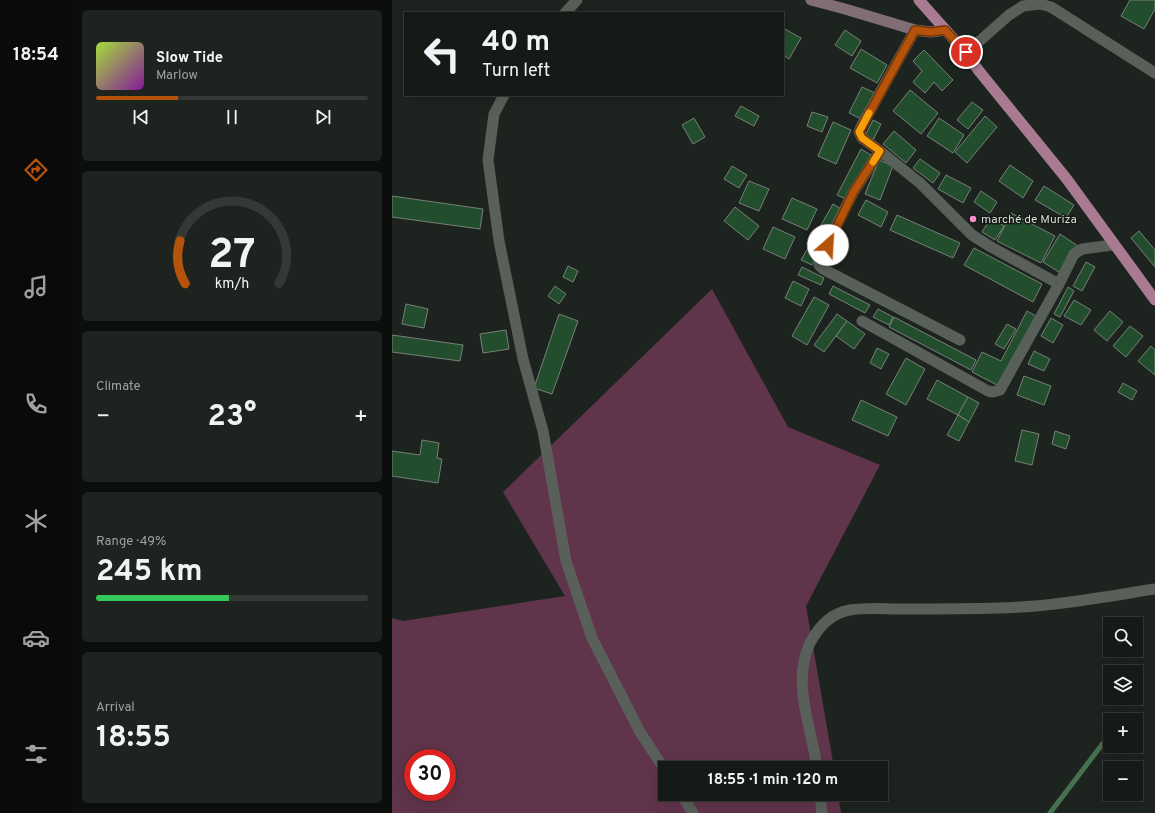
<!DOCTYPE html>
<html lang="en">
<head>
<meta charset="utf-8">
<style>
  body { margin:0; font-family:Overpass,sans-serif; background:#1f231f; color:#f1f3f6; height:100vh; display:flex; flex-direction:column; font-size:15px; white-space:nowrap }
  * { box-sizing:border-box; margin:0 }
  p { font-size:13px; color:#9ea1a1 }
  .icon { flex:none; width:22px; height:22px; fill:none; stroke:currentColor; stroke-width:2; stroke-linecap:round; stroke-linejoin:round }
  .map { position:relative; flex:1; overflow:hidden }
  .panel { display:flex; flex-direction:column; gap:10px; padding:10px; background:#0c0e0c; width:320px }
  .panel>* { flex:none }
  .top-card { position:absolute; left:12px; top:12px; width:380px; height:84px; border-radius:0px; box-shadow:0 4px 16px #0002,0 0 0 1px #353835; background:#161a16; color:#f1f3f6; overflow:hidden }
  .controls { position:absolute; left:711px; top:617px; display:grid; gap:8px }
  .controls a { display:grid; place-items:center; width:40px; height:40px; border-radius:0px; background:#161a16; box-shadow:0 4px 16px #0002,0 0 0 1px #353835; font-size:20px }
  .speed { position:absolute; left:12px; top:749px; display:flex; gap:8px; font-size:20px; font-weight:700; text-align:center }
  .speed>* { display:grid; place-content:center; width:52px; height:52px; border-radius:50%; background:#161a16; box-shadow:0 4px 16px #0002,0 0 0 1px #353835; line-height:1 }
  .speed .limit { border:6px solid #d22; background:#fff; color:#111 }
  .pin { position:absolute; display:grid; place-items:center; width:34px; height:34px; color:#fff; margin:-17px; border:2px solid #fff; border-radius:50%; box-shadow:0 1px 4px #0007 }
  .me { position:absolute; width:44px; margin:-22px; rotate:26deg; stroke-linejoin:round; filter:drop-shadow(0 0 3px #0008) }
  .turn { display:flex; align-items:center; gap:14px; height:84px; padding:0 12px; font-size:18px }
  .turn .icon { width:52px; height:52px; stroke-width:2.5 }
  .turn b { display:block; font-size:28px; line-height:34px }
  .big { font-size:30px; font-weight:700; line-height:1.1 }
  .panel .widget { flex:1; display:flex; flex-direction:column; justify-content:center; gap:6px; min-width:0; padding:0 14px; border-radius:6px; background:#1f231f }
  .panel .dial { align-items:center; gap:0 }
  .dial svg { height:104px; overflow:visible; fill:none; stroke:#353835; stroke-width:7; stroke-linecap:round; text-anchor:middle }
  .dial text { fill:#f1f3f6; stroke:none }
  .song { display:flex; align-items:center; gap:12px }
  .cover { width:48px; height:48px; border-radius:6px; background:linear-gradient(135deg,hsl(80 70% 55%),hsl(290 70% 35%)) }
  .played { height:4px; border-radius:2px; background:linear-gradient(90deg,#b45309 30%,#353835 30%) }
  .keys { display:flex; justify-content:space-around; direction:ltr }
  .heat { display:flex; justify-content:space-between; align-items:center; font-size:22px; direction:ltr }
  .charge { height:6px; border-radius:3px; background:linear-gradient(90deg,#34c759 49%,#353835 0) }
  .trip { position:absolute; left:266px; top:761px; width:230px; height:40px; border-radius:0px; background:#161a16; box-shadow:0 4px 16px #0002,0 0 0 1px #353835; font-weight:700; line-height:40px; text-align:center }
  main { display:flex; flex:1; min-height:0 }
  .menu { display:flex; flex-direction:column; width:72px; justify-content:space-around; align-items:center; background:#090a09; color:#9ea1a1 }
  .menu .icon { width:28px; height:28px }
  .menu .on { color:#b45309 }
  .menu b { font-size:18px; color:#f1f3f6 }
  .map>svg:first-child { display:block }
  .green { fill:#60344b; fill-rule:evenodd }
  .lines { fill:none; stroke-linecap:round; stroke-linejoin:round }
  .stream { stroke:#46714f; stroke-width:5 }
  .building { fill:#224e2d; stroke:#787f79 }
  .minor { stroke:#59605a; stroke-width:11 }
  .tertiary { stroke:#59605a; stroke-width:11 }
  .secondary { stroke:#816d76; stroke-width:11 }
  .primary { stroke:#a97a92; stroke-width:11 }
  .route-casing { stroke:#753606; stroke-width:10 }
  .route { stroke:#b45309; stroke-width:7 }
  .slow { stroke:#f59e0b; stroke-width:7 }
  .poi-dot { fill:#fa8fc8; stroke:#141a15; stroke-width:1.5 }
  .labels { text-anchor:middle; stroke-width:3; stroke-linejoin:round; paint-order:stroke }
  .poi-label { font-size:12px; fill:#d6dad6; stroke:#141a15; text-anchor:start }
</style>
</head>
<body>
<main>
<nav class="menu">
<b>18:54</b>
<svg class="icon on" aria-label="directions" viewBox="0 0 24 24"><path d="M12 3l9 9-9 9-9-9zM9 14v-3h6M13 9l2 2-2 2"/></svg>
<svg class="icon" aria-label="music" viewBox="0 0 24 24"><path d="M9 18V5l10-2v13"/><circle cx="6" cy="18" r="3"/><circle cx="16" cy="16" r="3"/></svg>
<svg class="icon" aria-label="phone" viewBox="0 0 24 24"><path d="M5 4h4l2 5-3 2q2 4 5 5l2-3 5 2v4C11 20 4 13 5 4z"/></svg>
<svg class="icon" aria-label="climate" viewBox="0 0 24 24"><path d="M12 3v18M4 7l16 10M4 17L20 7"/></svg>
<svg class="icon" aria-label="car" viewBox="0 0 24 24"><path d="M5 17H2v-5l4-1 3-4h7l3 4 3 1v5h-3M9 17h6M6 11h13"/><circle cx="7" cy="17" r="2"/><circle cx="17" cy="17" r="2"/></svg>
<svg class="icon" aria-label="filters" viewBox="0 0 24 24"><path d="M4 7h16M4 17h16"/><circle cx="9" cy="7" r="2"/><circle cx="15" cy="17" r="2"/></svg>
</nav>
<section class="panel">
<div class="widget">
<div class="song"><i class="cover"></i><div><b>Slow Tide</b><p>Marlow</p></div></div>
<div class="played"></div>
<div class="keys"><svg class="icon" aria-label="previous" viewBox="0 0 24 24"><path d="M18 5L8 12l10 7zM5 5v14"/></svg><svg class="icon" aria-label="pause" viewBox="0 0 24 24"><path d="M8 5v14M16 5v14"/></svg><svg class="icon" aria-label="next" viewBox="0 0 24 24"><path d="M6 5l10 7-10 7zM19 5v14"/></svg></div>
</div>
<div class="widget dial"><svg viewBox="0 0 100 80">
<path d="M14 69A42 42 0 1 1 86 69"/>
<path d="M14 69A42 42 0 0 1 10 36" stroke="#b45309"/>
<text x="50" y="56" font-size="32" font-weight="700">27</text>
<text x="50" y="72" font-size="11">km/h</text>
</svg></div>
<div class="widget"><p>Climate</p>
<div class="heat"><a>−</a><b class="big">23°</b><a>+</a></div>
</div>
<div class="widget"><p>Range · 49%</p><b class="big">245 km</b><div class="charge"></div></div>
<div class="widget"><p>Arrival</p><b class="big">18:55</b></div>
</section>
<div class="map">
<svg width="763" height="813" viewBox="0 0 763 813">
  <rect width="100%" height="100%" fill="#1d231e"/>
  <!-- green -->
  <path class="green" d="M320,289L396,427L488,465L414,606L442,768H273V794H446L449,813H0V618L11,621L173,596L111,492ZM21,758H55V792H21Z"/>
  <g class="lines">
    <!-- stream -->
    <path class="stream" d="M658,813L718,734"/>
  </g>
  <!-- building -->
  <g class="building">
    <path d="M738,0H763V9L752,29L729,16Z"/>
    <path d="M391,28L409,38L397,59L391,55Z"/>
    <path d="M453,30L469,41L460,56L443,45Z"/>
    <path d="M469,49L495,65L485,83L458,68Z"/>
    <path d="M532,50L561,80L550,91L542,82L533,93L521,82L530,71L521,61Z"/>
    <path d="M470,87L483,93L471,120L457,113Z"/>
    <path d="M518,90L546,113L529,134L501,111Z"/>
    <path d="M580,102L591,110L576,129L565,120Z"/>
    <path d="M349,106L367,116L362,126L343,116Z"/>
    <path d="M420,112L436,117L430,132L415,126Z"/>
    <path d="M593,116L605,127L575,163L563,152Z"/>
    <path d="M302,118L313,137L301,144L290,125Z"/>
    <path d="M547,118L572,135L561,153L535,136Z"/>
    <path d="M481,120L489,124L481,140L473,136Z"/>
    <path d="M441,122L459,130L444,164L426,156Z"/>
    <path d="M502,131L524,150L514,163L491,144Z"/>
    <path d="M469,149L479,155L456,200L445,195Z"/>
    <path d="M528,159L548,173L541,183L521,168Z"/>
    <path d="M487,160L501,166L488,200L473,194Z"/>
    <path d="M618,165L641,181L631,198L607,181Z"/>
    <path d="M340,166L355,175L347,188L332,179Z"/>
    <path d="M554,175L579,188L571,203L546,189Z"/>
    <path d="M357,181L377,189L367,211L347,203Z"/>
    <path d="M652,186L682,205L674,218L643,200Z"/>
    <path d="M589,191L605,202L598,213L582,202Z"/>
    <path d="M0,196L91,209L88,229L0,217Z"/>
    <path d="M400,198L425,209L415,230L390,219Z"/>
    <path d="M474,200L496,212L489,227L466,215Z"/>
    <path d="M441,204L451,210L420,265L409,260Z"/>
    <path d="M343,207L367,226L356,240L332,221Z"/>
    <path d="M619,213L663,236L649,263L605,241Z"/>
    <path d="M505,215L568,243L561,258L498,230Z"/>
    <path d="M599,218L612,226L603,240L590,232Z"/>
    <path d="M381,227L403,237L393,259L371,249Z"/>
    <path d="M747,231L763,250V267L739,238Z"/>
    <path d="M668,234L686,246L670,274L651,262Z"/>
    <path d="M582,248L650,284L641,302L572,265Z"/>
    <path d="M694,262L703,267L690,291L681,286Z"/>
    <path d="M176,266L186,271L181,282L171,277Z"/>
    <path d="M410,267L432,278L429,285L406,275Z"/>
    <path d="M401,281L417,289L409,306L393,298Z"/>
    <path d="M163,286L174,294L167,304L156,296Z"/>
    <path d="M441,286L478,305L473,313L437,294Z"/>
    <path d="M676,287L682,291L668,317L662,314Z"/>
    <path d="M422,297L437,305L415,345L400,336Z"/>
    <path d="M682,300L699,310L689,325L672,316Z"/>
    <path d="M14,304L36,309L32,328L10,324Z"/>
    <path d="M486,309L501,317L497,325L481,317Z"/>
    <path d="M635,311L644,316L607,386L580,372L590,352L609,361Z"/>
    <path d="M718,311L731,322L715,341L702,330Z"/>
    <path d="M167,314L186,321L160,394L142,388Z"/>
    <path d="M445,314L455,321L432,352L422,345Z"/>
    <path d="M502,317L584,360L579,370L497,327Z"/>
    <path d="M659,318L671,325L661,343L649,336Z"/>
    <path d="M455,321L473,334L462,349L444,336Z"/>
    <path d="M615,324L624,329L612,349L603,344Z"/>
    <path d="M738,326L751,336L734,357L721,346Z"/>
    <path d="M114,330L117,349L91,353L88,334Z"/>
    <path d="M0,335L71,345L68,361L0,352Z"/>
    <path d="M759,346L763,350V375L746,361Z"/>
    <path d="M485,348L497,354L489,369L478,363Z"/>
    <path d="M642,351L658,359L652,371L636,364Z"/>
    <path d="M514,358L533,369L514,405L494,394Z"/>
    <path d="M632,376L659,386L652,405L625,395Z"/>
    <path d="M545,380L576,397L566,415L535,399Z"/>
    <path d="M731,383L745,391L740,400L726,392Z"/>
    <path d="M576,397L587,403L577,422L566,415Z"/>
    <path d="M469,400L505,417L496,436L460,420Z"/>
    <path d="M566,415L577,422L567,441L555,435Z"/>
    <path d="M630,430L647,434L640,465L623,461Z"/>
    <path d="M663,431L678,436L674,449L660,444Z"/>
    <path d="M30,440L47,443L45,458L50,459L46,483L0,476V451L28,455Z"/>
  </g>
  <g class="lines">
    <!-- minor -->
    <g class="minor">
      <path d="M173,13L185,0"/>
      <path d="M523,30L470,125L467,132L470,138L488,151L528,183L580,235L599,247L667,284L682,254L690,249L721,245"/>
      <path d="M574,53L617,15L631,6L648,4L659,7L763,73"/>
      <path d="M112,95L102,114L96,160L107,241L131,359L151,431L174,561L200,638L248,732L273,770"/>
      <path d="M488,151L462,191L427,259V265L431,269L568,340"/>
      <path d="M470,321L596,391L601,392L608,390L667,284"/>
      <path d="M289,794L301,813"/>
    </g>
    <!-- tertiary -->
    <g class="tertiary">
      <path d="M425,768C420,728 399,683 418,643C427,626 439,613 458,610C475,607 493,609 510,609C542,609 575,609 607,608C659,607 711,597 763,589"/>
      <path d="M428,794L430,813"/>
    </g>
    <!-- secondary -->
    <path class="secondary" d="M419,0L453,9L523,30L539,32L553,30"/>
    <!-- primary -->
    <path class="primary" d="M527,0L574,53L587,71L674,178L763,300"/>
  </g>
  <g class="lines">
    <defs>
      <path id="route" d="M436,245L462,191L488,151L470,138L467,132L523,30L539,32L553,30L574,52"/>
    </defs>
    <!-- route casing -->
    <use href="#route" class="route-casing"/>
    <!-- route -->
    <use href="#route" class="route"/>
    <!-- slow -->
    <path class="slow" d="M477,113L467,132L470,138L488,151L481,162"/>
  </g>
  <!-- markers -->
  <circle class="poi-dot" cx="581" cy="219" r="4"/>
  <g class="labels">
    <!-- poi labels -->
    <g class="poi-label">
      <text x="589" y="223">marché de Muriza</text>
    </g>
  </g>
</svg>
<div class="controls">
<a><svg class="icon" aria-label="search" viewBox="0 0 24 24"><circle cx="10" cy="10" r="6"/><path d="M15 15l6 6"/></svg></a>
<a><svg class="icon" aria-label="layers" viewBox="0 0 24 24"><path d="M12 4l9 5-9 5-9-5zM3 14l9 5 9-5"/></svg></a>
<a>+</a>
<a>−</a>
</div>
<div class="speed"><div class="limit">30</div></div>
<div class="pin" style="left:574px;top:52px;background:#d93025"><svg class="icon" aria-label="arrive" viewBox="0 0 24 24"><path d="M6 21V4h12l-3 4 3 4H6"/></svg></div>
<svg class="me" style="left:436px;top:245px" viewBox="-20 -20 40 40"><circle r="19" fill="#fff"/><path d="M0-13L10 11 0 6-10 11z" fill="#b45309"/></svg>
<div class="trip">18:55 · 1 min · 120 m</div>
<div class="top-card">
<div class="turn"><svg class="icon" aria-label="left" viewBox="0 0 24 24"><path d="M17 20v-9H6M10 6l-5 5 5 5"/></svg><div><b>40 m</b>Turn left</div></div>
</div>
</div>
</main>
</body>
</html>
